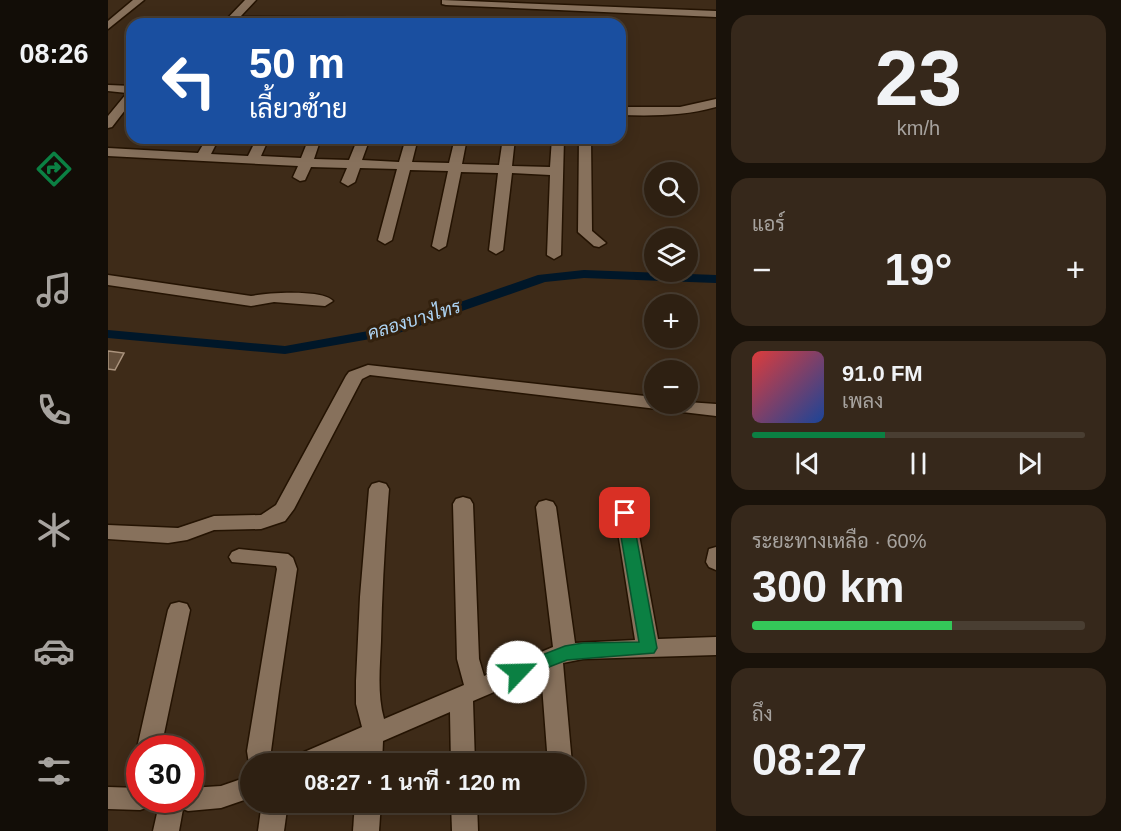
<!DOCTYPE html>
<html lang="th">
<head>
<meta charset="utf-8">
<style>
  body { margin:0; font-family:Arial,Sarabun,sans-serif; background:#36281b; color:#f1f3f6; height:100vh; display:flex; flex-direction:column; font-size:22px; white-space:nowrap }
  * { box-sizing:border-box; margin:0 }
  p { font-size:20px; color:#a7a39f }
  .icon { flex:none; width:33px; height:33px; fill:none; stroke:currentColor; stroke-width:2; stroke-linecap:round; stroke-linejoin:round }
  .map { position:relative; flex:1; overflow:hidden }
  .side { display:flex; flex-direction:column; gap:15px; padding:15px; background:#19120a; width:405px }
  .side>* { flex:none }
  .hud { position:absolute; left:18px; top:18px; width:500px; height:126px; border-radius:18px; box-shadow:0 3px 15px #0003,0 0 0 2px #493e32; background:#1a4fa0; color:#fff; overflow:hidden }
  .buttons { position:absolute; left:536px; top:162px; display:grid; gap:12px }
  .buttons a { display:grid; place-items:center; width:54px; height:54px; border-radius:50%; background:#2e2012; box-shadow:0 3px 15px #0003,0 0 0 2px #493e32; font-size:30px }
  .speed { position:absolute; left:18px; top:735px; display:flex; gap:12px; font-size:30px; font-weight:700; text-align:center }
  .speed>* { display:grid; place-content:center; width:78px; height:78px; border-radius:50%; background:#2e2012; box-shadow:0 3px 15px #0003,0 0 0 2px #493e32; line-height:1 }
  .speed .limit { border:9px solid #d22; background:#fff; color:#111 }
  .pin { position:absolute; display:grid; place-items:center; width:51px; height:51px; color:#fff; margin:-26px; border-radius:12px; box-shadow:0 3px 9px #0006 }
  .me { position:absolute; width:66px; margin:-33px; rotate:66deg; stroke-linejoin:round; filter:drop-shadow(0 0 4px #0008) }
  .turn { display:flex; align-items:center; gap:21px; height:126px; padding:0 24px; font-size:27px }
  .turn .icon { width:78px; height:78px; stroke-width:2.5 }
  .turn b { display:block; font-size:42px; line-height:51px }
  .big { font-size:45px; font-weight:700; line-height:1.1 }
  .side .card { flex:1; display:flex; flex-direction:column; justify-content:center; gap:9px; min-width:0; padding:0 21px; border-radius:18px; background:#36281b }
  .side .dial { align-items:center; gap:0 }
  .dial b { font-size:78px; line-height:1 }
  .song { display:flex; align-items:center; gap:18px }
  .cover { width:72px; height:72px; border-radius:9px; background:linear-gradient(135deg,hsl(0 70% 55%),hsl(220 70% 35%)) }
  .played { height:6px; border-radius:3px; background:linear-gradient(90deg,#0b8043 40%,#493e32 40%) }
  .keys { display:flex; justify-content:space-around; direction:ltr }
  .heat { display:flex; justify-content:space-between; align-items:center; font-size:33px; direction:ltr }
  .charge { height:9px; border-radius:4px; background:linear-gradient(90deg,#34c759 60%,#493e32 0) }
  .trip { position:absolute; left:132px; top:753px; width:345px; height:60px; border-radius:30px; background:#2e2012; box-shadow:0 3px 15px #0003,0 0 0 2px #493e32; font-weight:700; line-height:60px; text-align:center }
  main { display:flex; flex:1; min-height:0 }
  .tab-bar { display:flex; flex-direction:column; width:108px; justify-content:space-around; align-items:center; background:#120d07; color:#a7a39f }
  .tab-bar .icon { width:42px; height:42px }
  .tab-bar .selected { color:#0b8043 }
  .tab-bar b { font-size:27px; color:#f1f3f6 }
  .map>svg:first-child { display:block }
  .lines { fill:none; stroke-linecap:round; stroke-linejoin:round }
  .canal { fill:#001729; fill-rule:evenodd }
  .building { fill:#634e3a; stroke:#ab947e; stroke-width:1.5 }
  .minor-casing { stroke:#241302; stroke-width:3 }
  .minor { fill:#87715c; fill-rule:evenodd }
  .route { fill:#0b8043; stroke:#07532c; stroke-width:1.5 }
  .labels { text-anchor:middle; stroke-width:6; stroke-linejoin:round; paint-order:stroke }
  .water-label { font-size:18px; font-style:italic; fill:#aed5f5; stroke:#33210e }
</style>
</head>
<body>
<main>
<nav class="tab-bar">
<b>08:26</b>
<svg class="icon selected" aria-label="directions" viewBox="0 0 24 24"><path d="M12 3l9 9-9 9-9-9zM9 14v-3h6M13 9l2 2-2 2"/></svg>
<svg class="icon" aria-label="music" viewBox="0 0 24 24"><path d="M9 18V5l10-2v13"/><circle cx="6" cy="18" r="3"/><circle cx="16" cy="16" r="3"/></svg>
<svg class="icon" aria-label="phone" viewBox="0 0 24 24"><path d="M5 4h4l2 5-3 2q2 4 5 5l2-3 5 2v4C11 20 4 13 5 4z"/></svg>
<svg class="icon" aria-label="climate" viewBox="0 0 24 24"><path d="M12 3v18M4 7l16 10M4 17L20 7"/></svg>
<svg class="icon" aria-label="car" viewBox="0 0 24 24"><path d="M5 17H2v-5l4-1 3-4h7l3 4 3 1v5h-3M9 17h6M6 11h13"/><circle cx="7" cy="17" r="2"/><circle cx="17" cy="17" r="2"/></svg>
<svg class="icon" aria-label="filters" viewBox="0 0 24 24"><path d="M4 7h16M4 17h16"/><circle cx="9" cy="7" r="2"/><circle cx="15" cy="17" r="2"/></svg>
</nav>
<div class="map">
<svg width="608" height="831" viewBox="0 0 608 831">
  <rect width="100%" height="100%" fill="#3e2b18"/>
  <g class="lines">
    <!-- canal -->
    <path class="canal" d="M476,270L608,275V283L476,278L437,282L285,335L177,354L0,338V330L177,346L277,328L430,275Z"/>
  </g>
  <!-- building -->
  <path class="building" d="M0,351L16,353L7,370L0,369Z"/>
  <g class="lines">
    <defs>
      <g id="minor">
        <path d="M25,0H36L0,29V21Z"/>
        <path d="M137,0H148L132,17L340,18L345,21L340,24H114Z"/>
        <path d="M334,0L608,11V17L338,5L334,4Z"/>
        <path d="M0,85L24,86V101L4,127L0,128V116L19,93L0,91Z"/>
        <path d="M608,99V107C576,116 544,116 512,115V107H572Z"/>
        <path d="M99,138H111L103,154L140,156L149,138H161L153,156L193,158L201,138H213L206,159L241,160L250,138H262L254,160L291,162L298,138H310L304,162L341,163L347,138H359L354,164L391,165L395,138H407L404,166L442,167L444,138H456L453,255L446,259L439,255L442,175L404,173L395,250L388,254L381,250L390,173L353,172L338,246L331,250L324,246L340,171L302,170L284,240L277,244L270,240L289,169L252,168L247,182L240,186L233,182L239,168L203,167L197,180L192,181L185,177L190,166L0,156V148L90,153Z"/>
        <path d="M471,138H483L484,231L498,243L491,247L486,246L470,232Z"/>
        <path d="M0,275L143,296C159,293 214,289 225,301L217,306L166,302L143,306L0,285Z"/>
        <path d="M260,365L546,397V404H579V402L608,404V416L262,375L254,379L186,509L177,521L153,529L106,530L79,540L60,543L0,539V525L70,528L106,516L153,515L168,505L238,376L241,372Z"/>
        <path d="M271,482L278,484L281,489C277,540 274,590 273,641C272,667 269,694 276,719L356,685L349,659L345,504L348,499L355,497L362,499L365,504L371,659L376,676L445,647L428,507L431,502L438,500L445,502L448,507L467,643L527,640L507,513L510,508L517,506L524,508L527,513L550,639L608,637V655L475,659L455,663L464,764H440L433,672L365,701L367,764H343L342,712L275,741L274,764H250V752L223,764H184L187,756L254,727L248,704V681L252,597L261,489L264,484Z"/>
        <path d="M608,547V570L601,567L598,562L601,549Z"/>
        <path d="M131,549L180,554L185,558L189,569L171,691L163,751L164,764H142V770L139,751L169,569L168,566L124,562L121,557L124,552Z"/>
        <path d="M71,602L79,604L82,610L53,748H32V754L29,748L60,610L63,604Z"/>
        <path d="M142,776V798L113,808L80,811L75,809L71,831H45L52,800H82V788L113,786Z"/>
        <path d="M0,787L32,788V800H44L41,807L32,810L0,809Z"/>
        <path d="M154,802H180L176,831H150Z"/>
        <path d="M247,802H273L271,831H245Z"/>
        <path d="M343,802H369L370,831H344Z"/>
      </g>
    </defs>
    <!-- minor casing -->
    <use href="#minor" class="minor-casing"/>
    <!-- minor -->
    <use href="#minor" class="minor"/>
  </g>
  <!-- route -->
  <path class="route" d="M517,508L524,513L549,648L546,653L459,660L410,679L403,677L401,672L403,667L457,646L475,643L531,642L509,513Z"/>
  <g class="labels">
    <!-- water labels -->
    <g class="water-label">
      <text transform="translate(306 320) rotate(-17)" y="6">คลองบางไทร</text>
    </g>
  </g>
</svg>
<div class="buttons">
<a><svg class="icon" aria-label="search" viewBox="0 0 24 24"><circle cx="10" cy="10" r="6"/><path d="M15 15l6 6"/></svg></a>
<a><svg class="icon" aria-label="layers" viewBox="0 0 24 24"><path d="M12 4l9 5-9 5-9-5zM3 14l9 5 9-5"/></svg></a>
<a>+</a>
<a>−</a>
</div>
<div class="speed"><div class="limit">30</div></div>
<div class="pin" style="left:517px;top:513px;background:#d93025"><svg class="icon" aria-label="arrive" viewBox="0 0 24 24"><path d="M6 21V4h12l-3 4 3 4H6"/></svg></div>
<svg class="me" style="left:410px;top:672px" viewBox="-20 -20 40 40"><circle r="19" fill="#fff"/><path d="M0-13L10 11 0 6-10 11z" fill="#0b8043"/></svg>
<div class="trip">08:27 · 1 นาที · 120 m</div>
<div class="hud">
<div class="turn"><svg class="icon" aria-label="left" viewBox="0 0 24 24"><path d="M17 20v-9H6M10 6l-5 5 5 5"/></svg><div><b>50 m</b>เลี้ยวซ้าย</div></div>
</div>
</div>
<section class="side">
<div class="card dial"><b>23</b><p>km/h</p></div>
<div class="card"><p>แอร์</p>
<div class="heat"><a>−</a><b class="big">19°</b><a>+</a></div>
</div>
<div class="card">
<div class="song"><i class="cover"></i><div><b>91.0 FM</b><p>เพลง</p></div></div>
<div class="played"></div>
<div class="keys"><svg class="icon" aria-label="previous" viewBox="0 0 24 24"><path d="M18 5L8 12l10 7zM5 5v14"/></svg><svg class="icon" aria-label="pause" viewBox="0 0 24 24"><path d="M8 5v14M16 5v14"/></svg><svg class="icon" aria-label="next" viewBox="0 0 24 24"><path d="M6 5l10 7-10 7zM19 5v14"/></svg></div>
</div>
<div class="card"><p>ระยะทางเหลือ · 60%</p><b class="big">300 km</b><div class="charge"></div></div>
<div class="card"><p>ถึง</p><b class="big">08:27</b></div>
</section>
</main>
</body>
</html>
